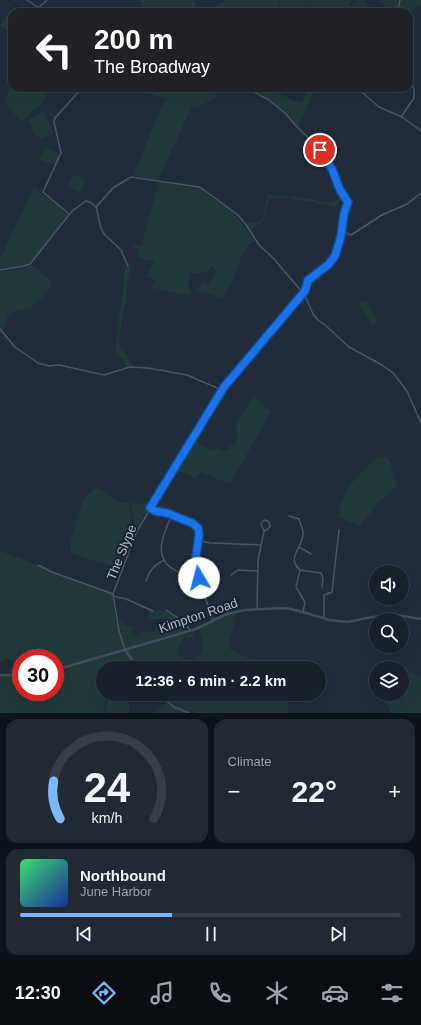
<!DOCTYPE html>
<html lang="en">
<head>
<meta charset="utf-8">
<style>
  body { margin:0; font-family:Helvetica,sans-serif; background:#212933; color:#f1f3f6; height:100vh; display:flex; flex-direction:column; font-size:15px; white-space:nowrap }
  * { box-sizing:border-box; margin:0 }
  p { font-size:13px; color:#9fa3a9 }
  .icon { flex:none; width:22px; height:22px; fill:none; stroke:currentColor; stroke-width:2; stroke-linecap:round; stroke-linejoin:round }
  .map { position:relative; height:713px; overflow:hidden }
  .side { display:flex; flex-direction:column; gap:6px; padding:6px; background:#0d1218; flex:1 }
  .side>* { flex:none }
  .guide { position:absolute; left:8px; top:8px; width:405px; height:84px; border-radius:12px; box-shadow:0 4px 16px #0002,0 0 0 1px #363e47; background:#202124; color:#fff; overflow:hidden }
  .buttons { position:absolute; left:369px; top:565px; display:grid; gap:8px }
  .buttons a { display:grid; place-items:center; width:40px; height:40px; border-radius:50%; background:#18212b; box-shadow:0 4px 16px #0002,0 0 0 1px #363e47; font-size:20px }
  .speed { position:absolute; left:12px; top:649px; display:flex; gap:8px; font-size:20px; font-weight:700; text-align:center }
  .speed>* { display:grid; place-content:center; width:52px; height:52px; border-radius:50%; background:#18212b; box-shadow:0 4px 16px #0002,0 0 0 1px #363e47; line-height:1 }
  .speed .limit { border:6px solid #d22; background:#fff; color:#111 }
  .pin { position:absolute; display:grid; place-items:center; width:34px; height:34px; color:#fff; margin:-17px; border:2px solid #fff; border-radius:50%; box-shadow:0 1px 4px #0007 }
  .me { position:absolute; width:44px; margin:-22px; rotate:352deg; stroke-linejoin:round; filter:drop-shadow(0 0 3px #0008) }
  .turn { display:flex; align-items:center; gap:14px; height:84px; padding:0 20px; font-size:18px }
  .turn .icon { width:52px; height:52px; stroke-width:2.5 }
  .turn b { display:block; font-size:28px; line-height:34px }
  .big { font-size:30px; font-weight:800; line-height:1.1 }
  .side .tile { flex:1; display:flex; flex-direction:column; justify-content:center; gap:6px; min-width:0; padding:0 14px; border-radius:12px; background:#212933 }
  .side .dial { align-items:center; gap:0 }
  .dial svg { height:104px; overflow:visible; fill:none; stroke:#363e47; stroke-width:7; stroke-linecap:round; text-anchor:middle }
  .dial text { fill:#f1f3f6; stroke:none }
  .song { display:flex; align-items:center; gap:12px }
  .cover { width:48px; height:48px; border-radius:6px; background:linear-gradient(135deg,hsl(140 70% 55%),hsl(230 70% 35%)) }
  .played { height:4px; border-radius:2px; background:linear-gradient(90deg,#7db7fc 40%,#363e47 40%) }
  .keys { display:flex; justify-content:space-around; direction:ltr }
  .heat { display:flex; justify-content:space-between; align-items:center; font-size:22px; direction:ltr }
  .side .tiles { flex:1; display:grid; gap:6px; grid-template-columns:1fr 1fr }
  .tile:last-child { grid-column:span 2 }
  .trip { position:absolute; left:96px; top:661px; width:230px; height:40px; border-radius:20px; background:#18212b; box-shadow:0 4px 16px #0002,0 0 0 1px #363e47; font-weight:800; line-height:40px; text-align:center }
  .tab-bar { display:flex; height:64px; justify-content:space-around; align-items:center; background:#0a0d11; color:#9fa3a9 }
  .tab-bar .icon { width:28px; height:28px }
  .tab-bar .on { color:#7db7fc }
  .tab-bar b { font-size:18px; color:#f1f3f6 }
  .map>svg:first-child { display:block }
  .green { fill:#22393a }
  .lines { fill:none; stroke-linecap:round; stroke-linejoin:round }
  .stream { stroke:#132437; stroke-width:1 }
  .street { stroke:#4c5662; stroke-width:1.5 }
  .secondary { stroke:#414e5d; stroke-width:2.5 }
  .route-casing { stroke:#114b97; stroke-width:10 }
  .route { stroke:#1a73e8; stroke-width:7 }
  .labels { text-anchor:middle; stroke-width:4; stroke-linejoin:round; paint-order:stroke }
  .street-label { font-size:13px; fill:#aeb9c6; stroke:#19232e }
</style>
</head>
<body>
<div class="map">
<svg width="421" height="713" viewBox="0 0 421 713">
  <rect width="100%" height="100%" fill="#202c39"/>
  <!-- green -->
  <g class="green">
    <path d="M139,0H193L199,12H147Z"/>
    <path d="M226,0H278L282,12H232L230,8H228L221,11L216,7L223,3Z"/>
    <path d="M279,0H313L301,12H283Z"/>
    <path d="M314,0H353L349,4L351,6L358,0H364L372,9L369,12H303Z"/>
    <path d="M382,0H399L397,12H387Z"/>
    <path d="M401,0H421V3L408,12H399Z"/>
    <path d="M10,10L13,12L12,24L7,31L0,25Z"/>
    <path d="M12,87L40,88L48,98L21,121L5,103L6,96Z"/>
    <path d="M134,88H199L204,91L207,88H211L217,97L196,108H191L158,180L133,175L165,99Z"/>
    <path d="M250,88H267L302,104L308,88H315L298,127L286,112L269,99Z"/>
    <path d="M43,112L54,134L41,139L34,134L29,119Z"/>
    <path d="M46,147L59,155L55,165L39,159Z"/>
    <path d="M74,174L86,181L80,193L67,186Z"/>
    <path d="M159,182L202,190L216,201L230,210L237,217L254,241C242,247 240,263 235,275C232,283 227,291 223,298L194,290L205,283L208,285L217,270L211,266L209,271C203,274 196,273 190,273L188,285L190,288V295L152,288L155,280L147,277L155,261L138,258L140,250L132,248L133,244L141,246Z"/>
    <path d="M34,187L67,214V216L32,261L25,265L0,269V259Z"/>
    <path d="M268,195L286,196L287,198H274L270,199C263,211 270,220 254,227L252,232L246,222L255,223L262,220Z"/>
    <path d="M341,195L343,197V198L334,207L308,201L291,199V196L331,203L339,199Z"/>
    <path d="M31,265L51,280L52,286L38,302L31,307L16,310L8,315L3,330L0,327V273C10,269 22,272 31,265Z"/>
    <path d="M125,267L130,268L125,307L120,332L119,347L129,358L132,366L126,367V363L116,353V347L118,320L122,299Z"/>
    <path d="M365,301L367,302L377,321V322L373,325L371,324L360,306V303Z"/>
    <path d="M253,395L271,412L230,484L200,472L196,479L175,468L192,440L213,451L218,447L221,450H228L231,445H236L237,431L236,425L238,418L246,409Z"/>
    <path d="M379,456L389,459L397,486L378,503L360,526L339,517C342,488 358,475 379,456Z"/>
    <path d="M96,487C105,492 118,504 129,503L133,527V535L121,568L83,558L71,553V539L82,503C84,496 91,493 96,487Z"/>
    <path d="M131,503L151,504L136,530Z"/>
    <path d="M0,551L23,559L76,582L87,585L112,594L116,621L123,648L122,649L55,669V658H21V674H18L20,663L5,659L0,662Z"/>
    <path d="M162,610C173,615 185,617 187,630L126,648H125L119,621H121L123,625L133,626L131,632L138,637L142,632L162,631L165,624V619H150L147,611Z"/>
    <path d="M237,612L228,648L269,668H175L167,661L160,668H152L147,664L143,668H139L127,651L128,650L186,633L185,635L193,633L194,637L186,639L185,635L176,654L194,663L204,646L199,630L226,616Z"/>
    <path d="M123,651L126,652L137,668H103V694H105L104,713H0V676H21V692H55V677L69,670L67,667Z"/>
    <path d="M405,668L421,678V713H391L382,694H402V670Z"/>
    <path d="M108,694H129V713H107Z"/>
    <path d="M159,694H291L287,713H195L174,704Z"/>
    <path d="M166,703L179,711V713H155Z"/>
  </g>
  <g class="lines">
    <!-- stream -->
    <path class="stream" d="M8,0L25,12"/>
    <!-- street -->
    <g class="street">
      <path d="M27,0L45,12"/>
      <path d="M39,7L47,0"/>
      <path d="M398,12L400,0"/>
      <path d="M409,78L414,89V98L403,114L402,117L421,131"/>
      <path d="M357,88L379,107L402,117"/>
      <path d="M96,207L113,188L131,177L199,187L204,190L238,215L247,226L259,245L274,259L303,293"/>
      <path d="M69,214L43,192L61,153L54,122L55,118L82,88"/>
      <path d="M342,231L351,235L382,215L407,204L421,193"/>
      <path d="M0,270L24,266L30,264L72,211L86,201L90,202L96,207L101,228L104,234L121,250L128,266"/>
      <path d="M303,293L305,296L313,314L318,320L325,325L349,347L382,365L393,373L407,391L421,423"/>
      <path d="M0,329L15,347L38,363L49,366L59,365L104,375L130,367L148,368L187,375L222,390"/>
      <path d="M150,508C155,511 159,510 165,512C172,514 190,520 196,526C203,532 196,546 196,555C197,579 206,598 213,620"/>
      <path d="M172,515C165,530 153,554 170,567C176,571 182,574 189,578"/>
      <path d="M289,516L299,519C300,525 304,529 303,535C302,548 286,558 300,570L296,587L305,602L303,612"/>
      <path d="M198,540L210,543"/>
      <path d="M212,543L260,545"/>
      <path d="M299,547L311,554"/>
      <path d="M38,565L52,572L113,594"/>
      <path d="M300,570L321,573L323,578L322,587"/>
      <path d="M198,572L189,578L202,590"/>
      <path d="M231,575L238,570L257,571"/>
      <path d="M146,581C150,569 154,566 164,560"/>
      <path d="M113,596L126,599L153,611"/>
      <path d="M257,609L258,560L264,531L268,529L270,526L269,522L265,520L263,521L261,524L264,531"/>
      <path d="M166,610L184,622L190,630"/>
      <path d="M324,618V595L332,592L339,530"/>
      <path d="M125,650L119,631L113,594L136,533L160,492L222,390L305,291L308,280L333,260C342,246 340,229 344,214C345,210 347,206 348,202L340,190L332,169L320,149L296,126L286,114L269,100L252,91L248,88"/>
    </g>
    <!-- secondary -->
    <g class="secondary">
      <path d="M125,650L138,668"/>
      <path d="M55,670L196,629L227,614L244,610L286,608L303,612L329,620L348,622L372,617L397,615L421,619"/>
      <path d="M0,675H21"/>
      <path d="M158,694L174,707L189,713"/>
    </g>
  </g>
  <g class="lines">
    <defs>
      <path id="route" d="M199,578L196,557L199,534L198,528L192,523L167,513L155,511L150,508L224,387L305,291L308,280L328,265L335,256L341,236L344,214L348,202L340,190L332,169L320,150"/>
    </defs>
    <!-- route casing -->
    <use href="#route" class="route-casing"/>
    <!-- route -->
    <use href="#route" class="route"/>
  </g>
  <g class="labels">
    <!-- street labels -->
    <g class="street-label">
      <text transform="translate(121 552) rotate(-68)" y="5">The Slype</text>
      <text transform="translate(198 615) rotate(-19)" y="5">Kimpton Road</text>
    </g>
  </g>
</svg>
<div class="buttons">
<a><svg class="icon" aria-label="sound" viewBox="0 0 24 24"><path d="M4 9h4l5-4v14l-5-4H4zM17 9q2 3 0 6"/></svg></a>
<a><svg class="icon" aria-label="search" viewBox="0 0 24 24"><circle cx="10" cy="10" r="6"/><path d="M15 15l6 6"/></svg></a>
<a><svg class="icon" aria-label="layers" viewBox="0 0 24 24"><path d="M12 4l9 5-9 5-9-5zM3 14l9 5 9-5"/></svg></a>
</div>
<div class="speed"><div class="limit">30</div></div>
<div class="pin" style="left:320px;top:150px;background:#d93025"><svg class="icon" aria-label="arrive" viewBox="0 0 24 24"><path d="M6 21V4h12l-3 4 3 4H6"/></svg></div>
<svg class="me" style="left:199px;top:578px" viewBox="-20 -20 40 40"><circle r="19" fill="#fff"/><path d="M0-13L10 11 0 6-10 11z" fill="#1a73e8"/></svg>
<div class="trip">12:36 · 6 min · 2.2 km</div>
<div class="guide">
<div class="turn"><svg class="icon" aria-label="left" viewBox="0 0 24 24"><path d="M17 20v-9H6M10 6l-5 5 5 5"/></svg><div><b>200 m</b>The Broadway</div></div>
</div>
</div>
<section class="side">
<div class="tiles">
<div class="tile dial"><svg viewBox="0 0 100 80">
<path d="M14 69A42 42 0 1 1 86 69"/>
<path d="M14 69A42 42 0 0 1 9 40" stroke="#7db7fc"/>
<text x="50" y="56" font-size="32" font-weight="700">24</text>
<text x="50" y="72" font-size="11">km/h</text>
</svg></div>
<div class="tile"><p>Climate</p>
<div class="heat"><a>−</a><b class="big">22°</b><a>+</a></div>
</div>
<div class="tile">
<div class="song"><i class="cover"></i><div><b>Northbound</b><p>June Harbor</p></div></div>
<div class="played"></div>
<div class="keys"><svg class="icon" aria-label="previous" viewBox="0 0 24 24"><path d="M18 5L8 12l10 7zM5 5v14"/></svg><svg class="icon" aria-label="pause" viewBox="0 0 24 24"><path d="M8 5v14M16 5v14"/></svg><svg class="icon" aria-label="next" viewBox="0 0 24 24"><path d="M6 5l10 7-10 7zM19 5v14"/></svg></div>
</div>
</div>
</section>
<nav class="tab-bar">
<b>12:30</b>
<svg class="icon on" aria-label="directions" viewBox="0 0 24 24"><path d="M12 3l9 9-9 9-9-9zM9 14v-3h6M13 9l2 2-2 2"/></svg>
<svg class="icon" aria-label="music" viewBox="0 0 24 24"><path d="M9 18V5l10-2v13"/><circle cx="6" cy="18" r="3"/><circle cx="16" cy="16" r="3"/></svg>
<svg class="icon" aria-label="phone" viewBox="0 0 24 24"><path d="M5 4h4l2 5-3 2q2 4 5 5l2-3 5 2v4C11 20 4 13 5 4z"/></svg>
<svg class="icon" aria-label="climate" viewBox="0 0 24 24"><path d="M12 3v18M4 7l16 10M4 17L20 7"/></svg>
<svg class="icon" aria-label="car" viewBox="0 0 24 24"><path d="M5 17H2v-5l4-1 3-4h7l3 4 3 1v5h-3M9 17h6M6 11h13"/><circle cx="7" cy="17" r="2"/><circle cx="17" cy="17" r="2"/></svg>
<svg class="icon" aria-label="filters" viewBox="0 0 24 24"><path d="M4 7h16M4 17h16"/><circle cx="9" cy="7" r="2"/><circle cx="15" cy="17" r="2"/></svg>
</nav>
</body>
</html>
